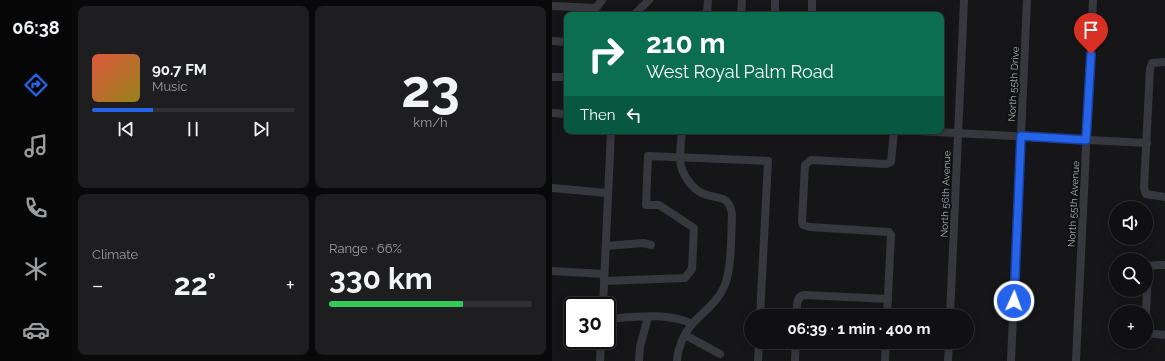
<!DOCTYPE html>
<html lang="en">
<head>
<meta charset="utf-8">
<style>
  body { margin:0; font-family:Raleway,sans-serif; background:#1e1e20; color:#f1f3f6; height:100vh; display:flex; flex-direction:column; font-size:15px; white-space:nowrap }
  * { box-sizing:border-box; margin:0 }
  p { font-size:13px; color:#9c9d9f }
  .icon { flex:none; width:22px; height:22px; fill:none; stroke:currentColor; stroke-width:2; stroke-linecap:round; stroke-linejoin:round }
  .map { position:relative; flex:1; overflow:hidden }
  .side { display:flex; flex-direction:column; gap:6px; padding:6px; background:#09090a; width:480px }
  .side>* { flex:none }
  .guide { position:absolute; left:12px; top:12px; width:380px; height:122px; border-radius:8px; box-shadow:0 2px 10px #0003,0 0 0 1px #303032; background:#0b6e4f; color:#fff; overflow:hidden }
  .tools { position:absolute; left:557px; top:201px; display:grid; gap:8px }
  .tools a { display:grid; place-items:center; width:44px; height:44px; border-radius:50%; background:#101012; box-shadow:0 2px 10px #0003,0 0 0 1px #303032; font-size:20px }
  .speed { position:absolute; left:12px; top:297px; display:flex; gap:8px; font-size:20px; font-weight:700; text-align:center }
  .speed>* { display:grid; place-content:center; width:52px; height:52px; border-radius:50%; background:#101012; box-shadow:0 2px 10px #0003,0 0 0 1px #303032; line-height:1 }
  .speed .limit { border:2px solid #111; border-radius:6px; background:#fff; color:#111 }
  .pin { position:absolute; display:grid; place-items:center; width:34px; height:34px; color:#fff; margin:-41px -17px; border-radius:50% 50% 50% 0; rotate:-45deg; box-shadow:0 0 4px #0007 }
  .pin .icon { rotate:45deg }
  .me { position:absolute; width:44px; margin:-22px; rotate:2deg; stroke-linejoin:round; filter:drop-shadow(0 0 3px #0008) }
  .turn { display:flex; align-items:center; gap:14px; height:84px; padding:0 16px; font-size:18px }
  .turn .icon { width:52px; height:52px; stroke-width:2.5 }
  .turn b { display:block; font-size:28px; line-height:34px }
  .then { display:flex; align-items:center; height:38px; padding:0 16px; background:#0003; gap:8px; font-size:15px }
  .big { font-size:30px; font-weight:700; line-height:1.1 }
  .side .tile { flex:1; display:flex; flex-direction:column; justify-content:center; gap:6px; min-width:0; padding:0 14px; border-radius:8px; background:#1e1e20 }
  .side .dial { align-items:center; gap:0 }
  .dial b { font-size:52px; line-height:1 }
  .song { display:flex; align-items:center; gap:12px }
  .cover { width:48px; height:48px; border-radius:6px; background:linear-gradient(135deg,hsl(10 70% 55%),hsl(50 70% 35%)) }
  .played { height:4px; border-radius:2px; background:linear-gradient(90deg,#2563eb 30%,#303032 30%) }
  .keys { display:flex; justify-content:space-around; direction:ltr }
  .heat { display:flex; justify-content:space-between; align-items:center; font-size:22px; direction:ltr }
  .charge { height:6px; border-radius:3px; background:linear-gradient(90deg,#34c759 66%,#303032 0) }
  .side .tiles { flex:1; display:grid; gap:6px; grid-template-columns:repeat(2,1fr) }
  .trip { position:absolute; left:192px; top:309px; width:230px; height:40px; border-radius:20px; background:#101012; box-shadow:0 2px 10px #0003,0 0 0 1px #303032; font-weight:700; line-height:40px; text-align:center }
  main { display:flex; flex:1; min-height:0 }
  .tabs { display:flex; flex-direction:column; width:72px; justify-content:space-around; align-items:center; background:#060607; color:#9c9d9f }
  .tabs .icon { width:28px; height:28px }
  .tabs .current { color:#2563eb }
  .tabs b { font-size:18px; color:#f1f3f6 }
  .map>svg:first-child { display:block }
  .lines { fill:none; stroke-linecap:round; stroke-linejoin:round }
  .minor { stroke:#37383d; stroke-width:8 }
  .route-casing { stroke:#184099; stroke-width:10 }
  .route { stroke:#2563eb; stroke-width:7 }
  .labels { text-anchor:middle; stroke-width:4; stroke-linejoin:round; paint-order:stroke }
  .street-label { font-size:10px; fill:#a8adb8; stroke:#111113 }
</style>
</head>
<body>
<main>
<nav class="tabs">
<b>06:38</b>
<svg class="icon current" aria-label="directions" viewBox="0 0 24 24"><path d="M12 3l9 9-9 9-9-9zM9 14v-3h6M13 9l2 2-2 2"/></svg>
<svg class="icon" aria-label="music" viewBox="0 0 24 24"><path d="M9 18V5l10-2v13"/><circle cx="6" cy="18" r="3"/><circle cx="16" cy="16" r="3"/></svg>
<svg class="icon" aria-label="phone" viewBox="0 0 24 24"><path d="M5 4h4l2 5-3 2q2 4 5 5l2-3 5 2v4C11 20 4 13 5 4z"/></svg>
<svg class="icon" aria-label="climate" viewBox="0 0 24 24"><path d="M12 3v18M4 7l16 10M4 17L20 7"/></svg>
<svg class="icon" aria-label="car" viewBox="0 0 24 24"><path d="M5 17H2v-5l4-1 3-4h7l3 4 3 1v5h-3M9 17h6M6 11h13"/><circle cx="7" cy="17" r="2"/><circle cx="17" cy="17" r="2"/></svg>
</nav>
<section class="side">
<div class="tiles">
<div class="tile">
<div class="song"><i class="cover"></i><div><b>90.7 FM</b><p>Music</p></div></div>
<div class="played"></div>
<div class="keys"><svg class="icon" aria-label="previous" viewBox="0 0 24 24"><path d="M18 5L8 12l10 7zM5 5v14"/></svg><svg class="icon" aria-label="pause" viewBox="0 0 24 24"><path d="M8 5v14M16 5v14"/></svg><svg class="icon" aria-label="next" viewBox="0 0 24 24"><path d="M6 5l10 7-10 7zM19 5v14"/></svg></div>
</div>
<div class="tile dial"><b>23</b><p>km/h</p></div>
<div class="tile"><p>Climate</p>
<div class="heat"><a>−</a><b class="big">22°</b><a>+</a></div>
</div>
<div class="tile"><p>Range · 66%</p><b class="big">330 km</b><div class="charge"></div></div>
</div>
</section>
<div class="map">
<svg width="613" height="361" viewBox="0 0 613 361">
  <rect width="100%" height="100%" fill="#161618"/>
  <g class="lines">
    <!-- minor -->
    <g class="minor">
      <path d="M0,6L44,8L50,0"/>
      <path d="M82,15L97,0"/>
      <path d="M147,15L155,14L156,0"/>
      <path d="M189,15L190,0"/>
      <path d="M223,15V0"/>
      <path d="M260,15V0"/>
      <path d="M0,41L15,42"/>
      <path d="M613,62L600,63L598,69L592,188L594,194L613,197"/>
      <path d="M0,77H15"/>
      <path d="M0,113L15,114"/>
      <path d="M366,131L595,143"/>
      <path d="M0,188L56,193"/>
      <path d="M54,246L91,243L99,245"/>
      <path d="M0,271L52,274"/>
      <path d="M52,281L133,278L140,269L142,228L107,205H94L96,156L216,161L208,316"/>
      <path d="M51,306L59,131"/>
      <path d="M594,312L596,273L597,266L605,265H613"/>
      <path d="M245,316C245,308 243,297 252,295L336,299"/>
      <path d="M335,316L339,235L337,232L258,227L251,225L250,221L253,165L259,160L334,164L339,162L342,131"/>
      <path d="M398,316L412,0"/>
      <path d="M55,319C81,317 117,312 140,324"/>
      <path d="M594,333L613,335"/>
      <path d="M133,335L168,354"/>
      <path d="M48,361L49,340"/>
      <path d="M87,361L88,347L96,317"/>
      <path d="M125,361C126,348 131,335 140,324C151,312 165,303 172,287C180,269 179,235 180,214C177,196 169,199 155,195C143,192 132,178 129,166C127,155 129,142 130,131"/>
      <path d="M206,361L207,342"/>
      <path d="M243,361L244,342"/>
      <path d="M333,361L334,342"/>
      <path d="M396,361L397,342"/>
      <path d="M459,361L475,0"/>
      <path d="M524,361L541,0"/>
    </g>
  </g>
  <g class="lines">
    <defs>
      <path id="route" d="M462,301L469,136L534,140L539,54"/>
    </defs>
    <!-- route casing -->
    <use href="#route" class="route-casing"/>
    <!-- route -->
    <use href="#route" class="route"/>
  </g>
  <g class="labels">
    <!-- street labels -->
    <g class="street-label">
      <text transform="translate(461 84) rotate(-87)" y="4">North 55th Drive</text>
      <text transform="translate(393 194) rotate(-88)" y="4">North 56th Avenue</text>
      <text transform="translate(521 204) rotate(-87)" y="4">North 55th Avenue</text>
    </g>
  </g>
</svg>
<div class="tools">
<a><svg class="icon" aria-label="sound" viewBox="0 0 24 24"><path d="M4 9h4l5-4v14l-5-4H4zM17 9q2 3 0 6"/></svg></a>
<a><svg class="icon" aria-label="search" viewBox="0 0 24 24"><circle cx="10" cy="10" r="6"/><path d="M15 15l6 6"/></svg></a>
<a>+</a>
</div>
<div class="speed"><div class="limit">30</div></div>
<div class="pin" style="left:539px;top:54px;background:#d93025"><svg class="icon" aria-label="arrive" viewBox="0 0 24 24"><path d="M6 21V4h12l-3 4 3 4H6"/></svg></div>
<svg class="me" style="left:462px;top:301px" viewBox="-20 -20 40 40"><circle r="17" fill="#2563eb" stroke="#fff" stroke-width="3"/><path d="M0-11L8 9 0 5-8 9z" fill="#fff"/></svg>
<div class="trip">06:39 · 1 min · 400 m</div>
<div class="guide">
<div class="turn"><svg class="icon" aria-label="right" viewBox="0 0 24 24"><path d="M7 20v-9h11M14 6l5 5-5 5"/></svg><div><b>210 m</b>West Royal Palm Road</div></div>
<div class="then">Then<svg class="icon" aria-label="left" viewBox="0 0 24 24"><path d="M17 20v-9H6M10 6l-5 5 5 5"/></svg></div>
</div>
</div>
</main>
</body>
</html>
